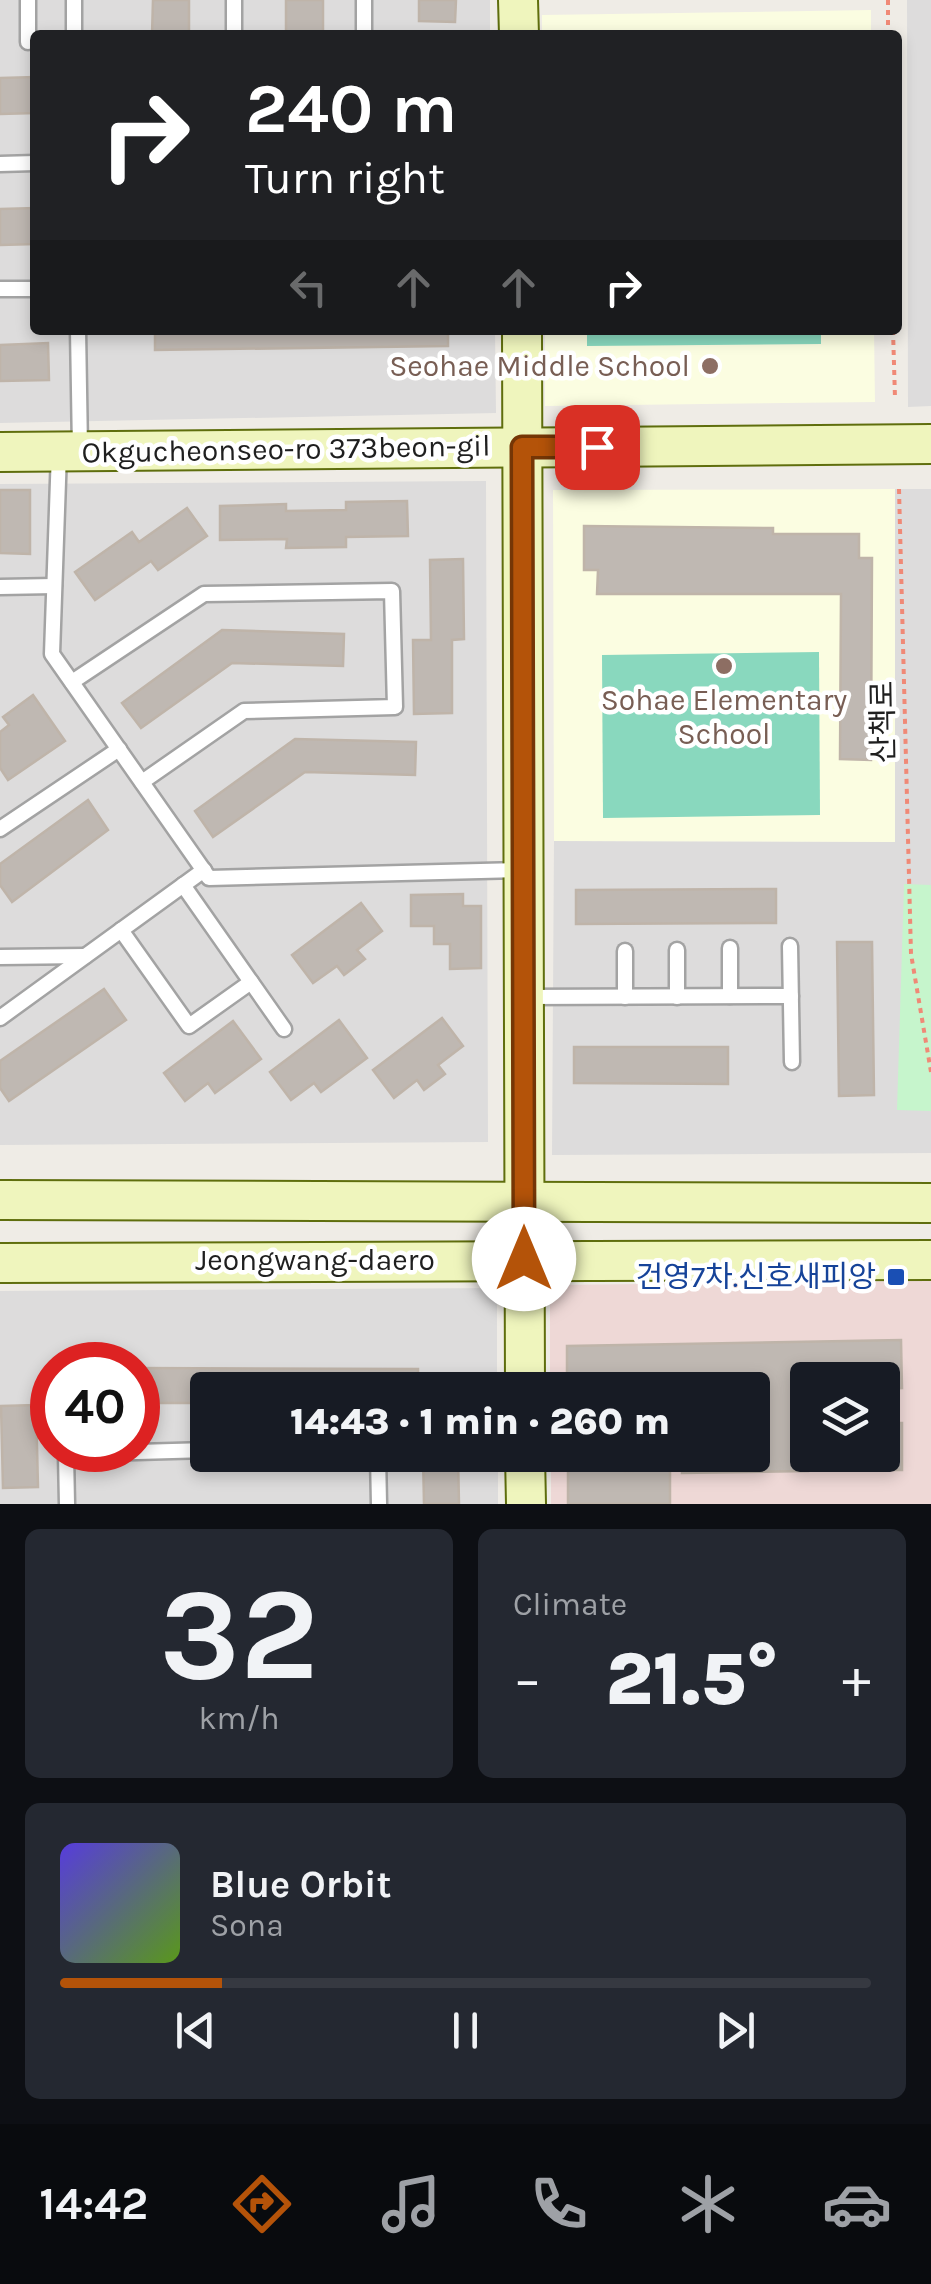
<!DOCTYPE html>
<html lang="en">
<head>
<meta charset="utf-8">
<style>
  body { margin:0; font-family:Karla,"Noto Sans KR",sans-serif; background:#242831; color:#f1f3f6; height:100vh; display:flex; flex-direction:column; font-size:38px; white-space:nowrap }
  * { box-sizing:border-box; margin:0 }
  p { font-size:32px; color:#9ea1a6 }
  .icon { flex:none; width:55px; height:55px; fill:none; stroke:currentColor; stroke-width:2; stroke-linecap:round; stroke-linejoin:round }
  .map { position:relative; height:1504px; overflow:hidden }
  .drawer { display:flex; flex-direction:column; gap:25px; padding:25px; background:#0d0f14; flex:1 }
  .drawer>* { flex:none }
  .top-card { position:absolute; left:30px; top:30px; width:872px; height:305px; border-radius:10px; box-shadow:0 5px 15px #0003; background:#202124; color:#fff; overflow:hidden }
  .buttons { position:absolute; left:790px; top:1362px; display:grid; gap:20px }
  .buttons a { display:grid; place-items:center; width:110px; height:110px; border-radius:10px; background:#171b24; box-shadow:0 5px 15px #0003; font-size:50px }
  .speed { position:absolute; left:30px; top:1342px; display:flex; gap:20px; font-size:50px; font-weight:700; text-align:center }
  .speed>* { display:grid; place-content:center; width:130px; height:130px; border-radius:50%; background:#171b24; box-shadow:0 5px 15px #0003; line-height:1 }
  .speed .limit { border:15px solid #d22; background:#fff; color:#111 }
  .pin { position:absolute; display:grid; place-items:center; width:85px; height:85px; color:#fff; margin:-42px; border-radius:20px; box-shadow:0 5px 15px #0006 }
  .me { position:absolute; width:110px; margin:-55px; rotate:0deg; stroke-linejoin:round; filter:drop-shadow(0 0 8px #0008) }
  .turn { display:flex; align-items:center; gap:35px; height:210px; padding:0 50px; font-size:45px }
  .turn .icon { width:130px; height:130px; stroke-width:2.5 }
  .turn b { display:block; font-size:70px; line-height:85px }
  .lanes { display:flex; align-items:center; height:95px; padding:0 50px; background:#0003; justify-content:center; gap:50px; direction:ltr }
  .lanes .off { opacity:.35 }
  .big { font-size:75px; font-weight:800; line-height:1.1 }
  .drawer .tile { flex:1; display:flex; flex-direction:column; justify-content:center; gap:15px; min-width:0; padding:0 35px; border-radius:15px; background:#242831 }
  .drawer .dial { align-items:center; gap:0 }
  .dial b { font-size:130px; line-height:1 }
  .song { display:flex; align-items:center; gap:30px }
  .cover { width:120px; height:120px; border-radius:15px; background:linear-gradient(135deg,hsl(250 70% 55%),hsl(90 70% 35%)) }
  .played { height:10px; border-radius:5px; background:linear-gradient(90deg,#b45309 20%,#363941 20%) }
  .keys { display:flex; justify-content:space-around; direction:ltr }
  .heat { display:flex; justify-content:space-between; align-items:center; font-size:55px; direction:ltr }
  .drawer .tiles { flex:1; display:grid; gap:25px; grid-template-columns:1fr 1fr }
  .tile:last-child { grid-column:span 2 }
  .trip { position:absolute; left:190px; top:1372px; width:580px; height:100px; border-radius:10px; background:#171b24; box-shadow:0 5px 15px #0003; font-weight:800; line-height:100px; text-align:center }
  .tabs { display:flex; height:160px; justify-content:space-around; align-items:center; background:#090b0e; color:#9ea1a6 }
  .tabs .icon { width:70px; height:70px }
  .tabs .current { color:#b45309 }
  .tabs b { font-size:45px; color:#f1f3f6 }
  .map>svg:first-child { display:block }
  .residential { fill:#dddcdc; fill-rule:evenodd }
  .commercial { fill:#eed8d6; fill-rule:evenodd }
  .education { fill:#fbfde1 }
  .park { fill:#c6f5cc }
  .pitch { fill:#89d8be }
  .building { fill:#bfb8b2; stroke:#bfb4a9; stroke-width:2.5 }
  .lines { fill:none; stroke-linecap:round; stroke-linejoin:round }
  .lane-casing { stroke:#a3a3a3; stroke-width:19 }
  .secondary-casing { stroke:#5f6e0d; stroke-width:42 }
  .path { stroke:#f08976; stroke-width:4; stroke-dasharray:5 5; stroke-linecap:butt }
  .lane { stroke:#fff; stroke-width:14 }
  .secondary { stroke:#eff5bd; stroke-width:38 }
  .route-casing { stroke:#753606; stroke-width:25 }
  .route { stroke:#b45309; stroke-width:18 }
  .education-dot { fill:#8d6e63; stroke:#fff; stroke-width:4 }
  .transit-dot { fill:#1a4fb4; stroke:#fff; stroke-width:4 }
  .labels { text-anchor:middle; stroke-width:9; stroke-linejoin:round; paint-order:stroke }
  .education-label { font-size:30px; fill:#785e54; stroke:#fff; text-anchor:end }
  .street-label { font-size:30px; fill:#1f1f1f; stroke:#fff }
  .transit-label { font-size:30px; fill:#164399; stroke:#fff; text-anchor:end }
</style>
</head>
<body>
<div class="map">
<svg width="931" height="1504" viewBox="0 0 931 1504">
  <rect width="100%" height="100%" fill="#efece6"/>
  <!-- residential -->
  <g class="residential">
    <path d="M0,0H490V35H35V330H495L496,413L0,423Z"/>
    <path d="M907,0H931V406L908,407Z"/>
    <path d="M486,481L488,1142L0,1145V484Z"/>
    <path d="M895,489H931V1153L552,1155L554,841L895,842Z"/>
    <path d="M497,1288V1390H208V1455H498V1504H0V1291ZM52,1365H138V1450H52Z"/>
  </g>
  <!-- commercial -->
  <path class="commercial" d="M931,1281V1504H551V1455H752V1390H550V1285ZM808,1380H882V1455H808Z"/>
  <!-- education -->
  <g class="education">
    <path d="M871,10V35H542V15Z"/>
    <path d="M545,330H874L875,402L545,406Z"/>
    <path d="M895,489V842L554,841L553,490Z"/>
  </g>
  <!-- park -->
  <path class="park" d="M904,884L931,885V1111L897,1110Z"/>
  <!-- pitch -->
  <g class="pitch">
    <path d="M587,330H821V344L587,346Z"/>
    <path d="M819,652L820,815L603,818L602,655Z"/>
  </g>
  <!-- building -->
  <g class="building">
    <path d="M153,0H189V35H152Z"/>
    <rect x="286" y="0" width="37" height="35"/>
    <path d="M419,0H456L455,22L419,21Z"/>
    <path d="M35,77V113L0,114V78Z"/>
    <path d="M35,208V244L0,245V209Z"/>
    <path d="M155,330H448V346L155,350Z"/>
    <path d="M48,343L49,380L0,381V345Z"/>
    <path d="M0,490H30V554L0,553Z"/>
    <path d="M407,501L408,536L346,537V547L286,548L287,539L220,540V506L286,504V511L346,510V502Z"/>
    <path d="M187,508L207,536L158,570L151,561L95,600L75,572L132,532L139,542Z"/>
    <path d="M584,526L773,528V534H859V558H872L871,760L840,759L841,594H597L598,570H584Z"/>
    <path d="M463,559L464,639L452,640V713L414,714L413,640H431L430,560Z"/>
    <path d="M222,630L344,634L343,666L232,663L141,728L122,703Z"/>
    <path d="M33,695L65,741L8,780L0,768V732L9,725L3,717Z"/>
    <path d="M295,739L416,742L415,775L305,772L213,837L195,811Z"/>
    <path d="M88,800L108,830L12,902L0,885V864Z"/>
    <path d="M776,889V923L576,924V890Z"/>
    <path d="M463,894V906H481V968L450,969V944H434V926H411V895Z"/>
    <path d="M361,903L382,931L357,950L365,959L344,975L337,966L313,983L292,955Z"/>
    <path d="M837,942H872L874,1095L839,1096Z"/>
    <path d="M104,989L126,1020L9,1101L0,1088V1061Z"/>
    <path d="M442,1018L463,1046L438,1065L445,1074L424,1090L417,1080L394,1098L373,1070Z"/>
    <path d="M339,1020L367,1058L321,1092L314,1083L291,1100L270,1072Z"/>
    <path d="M233,1021L261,1059L215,1093L208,1083L185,1101L164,1073Z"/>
    <path d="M574,1047H728V1084L574,1083Z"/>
    <path d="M901,1340L902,1388L882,1389V1380H808V1471L682,1473V1455H752V1390H567V1346Z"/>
    <path d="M138,1368L418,1369V1390H208V1403H138Z"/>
    <path d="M36,1405L38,1487L3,1488L1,1406Z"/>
    <rect x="882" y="1423" width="20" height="47"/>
    <path d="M423,1455H458L459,1504H424Z"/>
    <path d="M568,1455H624L625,1471L670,1470V1504H568Z"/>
  </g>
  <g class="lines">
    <defs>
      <g id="lane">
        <path d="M74,0V35"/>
        <path d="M234,35V0"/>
        <path d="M364,35V0"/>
        <path d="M28,42V0"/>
        <path d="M0,164L35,163"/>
        <path d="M0,289H35"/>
        <path d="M78,330L80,449"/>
        <path d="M59,452L52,654L209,878L522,870"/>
        <path d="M0,587L54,586"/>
        <path d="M72,682L204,594L392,591L395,707L244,711L142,782"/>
        <path d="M0,829L119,749"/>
        <path d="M183,885L284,1029"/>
        <path d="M121,930L189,1026L251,982"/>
        <path d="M790,946L792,1062"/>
        <path d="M625,951V997"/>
        <path d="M0,957L85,956"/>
        <path d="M730,996V948"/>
        <path d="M525,997L791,996"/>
        <path d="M677,997V950"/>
        <path d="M0,1018L204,870"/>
        <path d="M378,1455L379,1504"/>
        <path d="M67,1504L66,1454L208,1450"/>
      </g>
      <g id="secondary">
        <path d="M518,0L519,35"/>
        <path d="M522,330L525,1390"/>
        <path d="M0,452L931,444"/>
        <path d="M0,1200L931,1203"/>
        <path d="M0,1263L931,1260"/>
        <path d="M525,1455L526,1504"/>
      </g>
    </defs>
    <!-- lane casing -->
    <use href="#lane" class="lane-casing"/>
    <!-- secondary casing -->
    <use href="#secondary" class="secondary-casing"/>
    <!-- path -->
    <g class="path">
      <path d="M888,0V35"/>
      <path d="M893,330L895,398"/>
      <path d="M899,489L911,954L931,1072"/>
    </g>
    <!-- lane -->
    <use href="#lane" class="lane"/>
    <!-- secondary -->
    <use href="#secondary" class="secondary"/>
  </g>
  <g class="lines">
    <defs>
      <path id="route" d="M524,1259L522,447H597"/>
    </defs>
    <!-- route casing -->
    <use href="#route" class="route-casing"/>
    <!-- route -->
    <use href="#route" class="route"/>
  </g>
  <!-- markers -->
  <g class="education-dot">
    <circle cx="710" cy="366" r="10"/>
    <circle cx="724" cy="666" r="10"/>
  </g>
  <rect class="transit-dot" x="886" y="1267" width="20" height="20" rx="5"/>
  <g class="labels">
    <!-- education labels -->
    <g class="education-label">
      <text x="690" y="376">Seohae Middle School</text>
      <text x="724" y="710" text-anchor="middle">Sohae Elementary<tspan x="724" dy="34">School</tspan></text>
    </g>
    <!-- street labels -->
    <g class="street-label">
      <text transform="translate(286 449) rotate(-1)" y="10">Okgucheonseo-ro 373beon-gil</text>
      <text transform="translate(883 722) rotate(-91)" y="10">산책로</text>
      <text x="315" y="1270">Jeongwang-daero</text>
    </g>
    <!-- transit labels -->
    <g class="transit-label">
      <text x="876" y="1287">건영7차.신호새피앙</text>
    </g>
  </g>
</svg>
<div class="buttons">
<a><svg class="icon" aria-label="layers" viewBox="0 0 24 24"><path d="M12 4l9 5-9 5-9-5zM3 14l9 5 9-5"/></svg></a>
</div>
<div class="speed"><div class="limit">40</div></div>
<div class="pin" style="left:597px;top:447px;background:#d93025"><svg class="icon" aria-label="arrive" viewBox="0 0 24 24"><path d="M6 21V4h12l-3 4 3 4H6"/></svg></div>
<svg class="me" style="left:524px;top:1259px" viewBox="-20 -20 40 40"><circle r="19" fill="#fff"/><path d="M0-13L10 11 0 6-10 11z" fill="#b45309"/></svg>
<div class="trip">14:43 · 1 min · 260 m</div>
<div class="top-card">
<div class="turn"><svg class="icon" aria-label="right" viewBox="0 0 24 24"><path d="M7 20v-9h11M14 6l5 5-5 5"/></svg><div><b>240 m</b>Turn right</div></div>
<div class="lanes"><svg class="icon off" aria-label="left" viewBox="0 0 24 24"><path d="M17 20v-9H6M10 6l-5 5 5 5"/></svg><svg class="icon off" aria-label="ahead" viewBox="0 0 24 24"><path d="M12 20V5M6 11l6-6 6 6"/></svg><svg class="icon off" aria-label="ahead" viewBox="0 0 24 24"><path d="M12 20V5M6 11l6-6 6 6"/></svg><svg class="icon" aria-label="right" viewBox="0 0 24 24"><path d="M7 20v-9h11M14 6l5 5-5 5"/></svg></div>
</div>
</div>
<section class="drawer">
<div class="tiles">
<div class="tile dial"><b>32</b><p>km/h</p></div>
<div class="tile"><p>Climate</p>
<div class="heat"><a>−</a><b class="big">21.5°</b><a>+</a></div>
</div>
<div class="tile">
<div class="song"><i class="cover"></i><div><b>Blue Orbit</b><p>Sona</p></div></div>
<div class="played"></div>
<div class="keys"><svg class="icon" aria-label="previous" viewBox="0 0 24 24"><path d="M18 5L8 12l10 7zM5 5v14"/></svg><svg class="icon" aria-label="pause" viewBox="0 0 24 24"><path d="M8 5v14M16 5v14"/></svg><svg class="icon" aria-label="next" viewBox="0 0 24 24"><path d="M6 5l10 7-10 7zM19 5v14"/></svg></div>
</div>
</div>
</section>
<nav class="tabs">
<b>14:42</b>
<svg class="icon current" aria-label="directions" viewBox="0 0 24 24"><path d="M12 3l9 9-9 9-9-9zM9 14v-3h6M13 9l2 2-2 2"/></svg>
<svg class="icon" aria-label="music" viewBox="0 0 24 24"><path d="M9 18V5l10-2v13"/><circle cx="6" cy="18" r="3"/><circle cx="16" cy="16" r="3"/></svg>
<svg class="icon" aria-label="phone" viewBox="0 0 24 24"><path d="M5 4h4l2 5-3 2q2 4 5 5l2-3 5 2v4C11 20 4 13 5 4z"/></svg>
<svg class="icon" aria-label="climate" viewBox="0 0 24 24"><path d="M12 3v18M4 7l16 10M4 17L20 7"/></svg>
<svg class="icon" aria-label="car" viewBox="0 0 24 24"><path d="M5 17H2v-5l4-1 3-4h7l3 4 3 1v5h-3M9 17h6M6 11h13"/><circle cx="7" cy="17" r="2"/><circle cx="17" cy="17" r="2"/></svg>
</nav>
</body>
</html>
